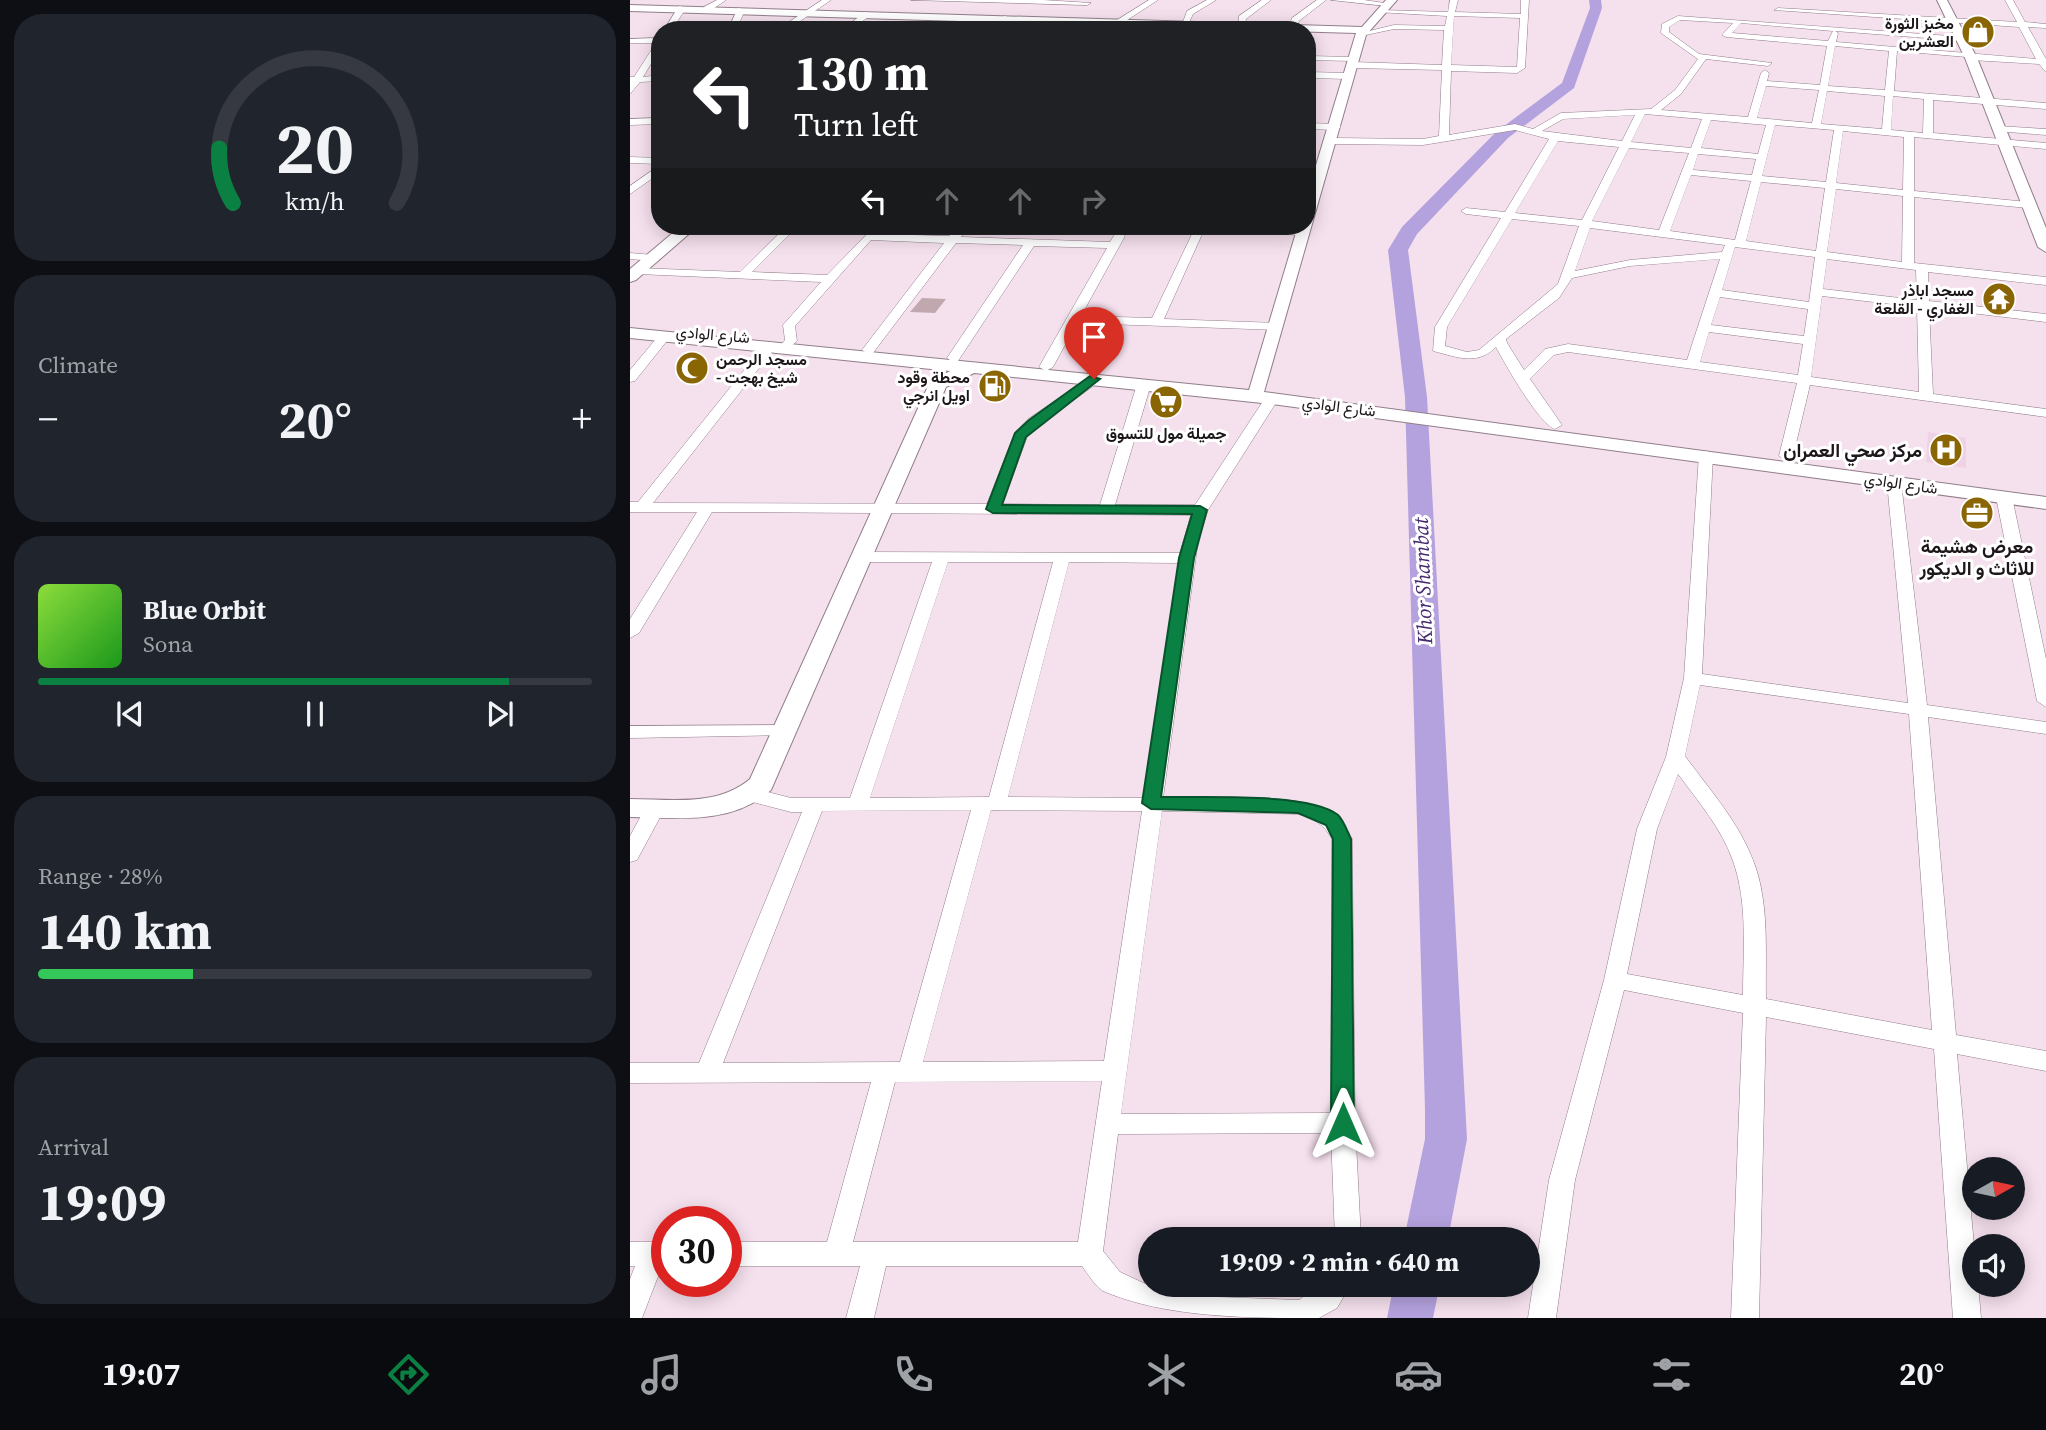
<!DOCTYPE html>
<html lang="en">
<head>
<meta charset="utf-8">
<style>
  body { margin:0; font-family:"Source Serif 4",Vazirmatn,serif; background:#20242c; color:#f1f3f6; height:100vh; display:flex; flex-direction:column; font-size:26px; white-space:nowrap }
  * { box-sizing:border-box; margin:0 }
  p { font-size:23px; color:#9ea1a6 }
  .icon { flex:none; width:38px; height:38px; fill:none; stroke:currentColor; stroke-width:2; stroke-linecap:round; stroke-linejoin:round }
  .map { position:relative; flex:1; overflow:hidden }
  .side { display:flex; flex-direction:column; gap:14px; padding:14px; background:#0d0f14; width:630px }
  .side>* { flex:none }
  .hud { position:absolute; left:21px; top:21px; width:665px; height:214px; border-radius:28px; box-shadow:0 4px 18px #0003; background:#202124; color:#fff; overflow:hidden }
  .needle { width:46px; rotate:81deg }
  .buttons { position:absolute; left:1332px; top:1157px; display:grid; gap:14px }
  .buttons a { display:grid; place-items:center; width:63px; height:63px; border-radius:50%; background:#171b24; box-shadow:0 4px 18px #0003; font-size:35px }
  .speed { position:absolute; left:21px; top:1206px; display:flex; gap:14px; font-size:35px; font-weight:700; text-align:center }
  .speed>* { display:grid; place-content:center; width:91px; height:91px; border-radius:50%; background:#171b24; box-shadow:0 4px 18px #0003; line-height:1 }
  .speed .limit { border:10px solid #d22; background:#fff; color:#111 }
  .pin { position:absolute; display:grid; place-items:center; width:60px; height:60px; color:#fff; margin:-72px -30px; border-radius:50% 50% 50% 0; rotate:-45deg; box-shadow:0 0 7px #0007 }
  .pin .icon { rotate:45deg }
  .me { position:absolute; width:77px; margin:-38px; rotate:0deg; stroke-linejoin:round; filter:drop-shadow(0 0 5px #0008) }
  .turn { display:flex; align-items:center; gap:24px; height:147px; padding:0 28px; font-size:32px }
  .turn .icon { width:91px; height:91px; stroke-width:2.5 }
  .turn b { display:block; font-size:49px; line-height:60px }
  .lanes { display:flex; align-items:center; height:66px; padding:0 28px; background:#0003; justify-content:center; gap:35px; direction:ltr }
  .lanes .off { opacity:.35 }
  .big { font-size:52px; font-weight:700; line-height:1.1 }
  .side .card { flex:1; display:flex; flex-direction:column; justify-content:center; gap:10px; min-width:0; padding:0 24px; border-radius:28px; background:#20242c }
  .side .dial { align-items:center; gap:0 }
  .dial svg { height:182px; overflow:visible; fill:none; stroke:#363941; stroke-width:7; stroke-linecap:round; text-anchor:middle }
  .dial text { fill:#f1f3f6; stroke:none }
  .song { display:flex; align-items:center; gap:21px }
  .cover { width:84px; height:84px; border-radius:10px; background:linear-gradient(135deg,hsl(90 70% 55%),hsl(120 70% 35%)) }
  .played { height:7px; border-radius:4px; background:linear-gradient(90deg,#0b8043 85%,#363941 85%) }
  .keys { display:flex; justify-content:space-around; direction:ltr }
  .heat { display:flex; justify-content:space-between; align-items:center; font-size:38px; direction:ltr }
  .charge { height:10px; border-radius:5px; background:linear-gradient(90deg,#34c759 28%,#363941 0) }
  .trip { position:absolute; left:508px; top:1227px; width:402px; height:70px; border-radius:35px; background:#171b24; box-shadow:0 4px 18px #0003; font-weight:700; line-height:70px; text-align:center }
  .tabs { display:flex; height:112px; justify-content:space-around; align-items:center; background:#090b0e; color:#9ea1a6 }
  .tabs .icon { width:49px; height:49px }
  .tabs .current { color:#0b8043 }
  .tabs b { font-size:32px; color:#f1f3f6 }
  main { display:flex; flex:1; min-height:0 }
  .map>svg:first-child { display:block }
  .built { fill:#efd2e4 }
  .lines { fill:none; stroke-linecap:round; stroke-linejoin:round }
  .river { fill:#b4a2de; fill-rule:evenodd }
  .building { fill:#c1a8af }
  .street-casing { stroke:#917e8a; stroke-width:1 }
  .secondary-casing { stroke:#917e8a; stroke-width:2 }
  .street { fill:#fff; fill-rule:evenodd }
  .secondary { fill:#fff; fill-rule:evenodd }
  .route { fill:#0b8043; stroke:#07532c; stroke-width:2 }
  .labels { text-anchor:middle; stroke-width:6; stroke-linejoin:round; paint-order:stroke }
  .far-poi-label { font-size:16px; font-weight:bold; fill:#1d161a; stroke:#fff; text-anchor:end }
  .far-street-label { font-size:16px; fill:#1d161a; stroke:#fff }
  .poi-label { font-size:19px; font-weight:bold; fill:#1d161a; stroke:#fff; text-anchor:end }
  .water-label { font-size:21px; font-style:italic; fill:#452a70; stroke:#fff }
</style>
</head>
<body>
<main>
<section class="side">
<div class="card dial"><svg viewBox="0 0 100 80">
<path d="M14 69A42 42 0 1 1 86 69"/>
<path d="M14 69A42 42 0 0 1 8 45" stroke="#0b8043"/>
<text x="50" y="56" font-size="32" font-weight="700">20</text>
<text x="50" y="72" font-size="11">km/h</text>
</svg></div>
<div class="card"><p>Climate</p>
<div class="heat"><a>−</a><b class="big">20°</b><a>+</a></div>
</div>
<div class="card">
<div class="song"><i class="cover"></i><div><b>Blue Orbit</b><p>Sona</p></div></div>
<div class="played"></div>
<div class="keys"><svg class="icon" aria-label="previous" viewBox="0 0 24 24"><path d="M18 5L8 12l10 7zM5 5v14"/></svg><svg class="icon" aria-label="pause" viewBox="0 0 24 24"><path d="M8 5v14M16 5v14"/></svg><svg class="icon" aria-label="next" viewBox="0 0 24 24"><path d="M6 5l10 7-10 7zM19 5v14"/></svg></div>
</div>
<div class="card"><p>Range · 28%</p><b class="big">140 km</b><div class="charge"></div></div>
<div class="card"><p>Arrival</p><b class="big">19:09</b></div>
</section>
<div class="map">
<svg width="1416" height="1318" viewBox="0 0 1416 1318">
  <rect width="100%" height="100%" fill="#f5e0ed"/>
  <!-- built -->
  <path class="built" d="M1298,432L1336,438V468L1296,462Z"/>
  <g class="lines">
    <!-- river -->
    <g class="river">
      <path d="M959,0H971L972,8L944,88L878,138L787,234L778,250L797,397L837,1139L818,1239H774L795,1139V1109L775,397L758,250L772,227L866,132L932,83L960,8Z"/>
      <path d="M764,1284H810L803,1318H757Z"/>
    </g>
  </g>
  <!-- building -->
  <path class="building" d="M292,298L316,299L305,313L280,312Z"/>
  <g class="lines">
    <defs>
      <g id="street">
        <path d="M87,0H96L80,11H74V7Z"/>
        <path d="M192,0H201L157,30H147Z"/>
        <path d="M281,0H413L461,3L457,5Z"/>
        <path d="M519,0H528L491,24L484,22Z"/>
        <path d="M577,0H586L563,14L557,27H551L557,11Z"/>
        <path d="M632,0H641L616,19L614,28H608L609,16Z"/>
        <path d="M687,0H696L669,21L666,30H658L662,18Z"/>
        <path d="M701,0H734L761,4L757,6Z"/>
        <path d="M820,0H828L825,12L891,14V0H899L895,68L887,73L821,71L819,135L885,124L903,129L931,113L1021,109L1045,90L1068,59L1031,33L1032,24L1048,16L1333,37L1336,41L1205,31L1208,33L1206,42L1406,59L1389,27L1144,10L1148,8L1387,22L1375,0H1383L1395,22L1416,24V28L1398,27L1416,59V72L1409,64L1341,60L1337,57L1267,51L1264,91L1416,103V109L1303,100V133L1416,143V149L1284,137V191L1398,202L1403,205L1398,208L1284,197V263L1416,277V285L1298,272L1299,301L1416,314V322L1299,308L1303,394L1416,409V417L1180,385L1163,456L1156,460L1149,456L1167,383L938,352L924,355L900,379L932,425L925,429C909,424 875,364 866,347C847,366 827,357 803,351L805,327L871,218L836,214L831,211L836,208L875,212L919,139L885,130L793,145L702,144L697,141L702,138L793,139L809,136L812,70L723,68L719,65L723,62L812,65L814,30L764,29L731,36L727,34L764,25L815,26L817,16L746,12L750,10L818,12ZM824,16L890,18L887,67L821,65ZM1050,20L1103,23L1092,35L1096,37L1197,46L1190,85L1137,81L1139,73L1135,70L1131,73L1118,117L1031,110L1051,94L1076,59L1138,66L1142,63L1069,54L1039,32V27ZM1111,23L1203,31L1198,41L1102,33ZM1205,46L1259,51L1255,90L1198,86ZM1136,86L1189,90L1182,123L1127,118ZM1197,91L1255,96L1252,129L1191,124ZM1263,96L1294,99L1293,133L1261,130ZM1015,114L1072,119L1061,148L1001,142ZM1005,115L992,141L912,131L933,119ZM1081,120L1136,125L1128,154L1071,148ZM1145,125L1204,130L1196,182L1132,176ZM1213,131L1274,137L1273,190L1206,183ZM928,141L989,147L952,220L885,213ZM999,148L1059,153L1029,230L962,221ZM1068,154L1126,159L1122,175L1063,170ZM1061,175L1121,181L1105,240L1040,231ZM1131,182L1195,188L1186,251L1116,241ZM1206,189L1273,196L1272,262L1197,252ZM882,219L949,226L928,284L849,350L837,352L815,346L817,327ZM960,228L1095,245L1092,252L1000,260L945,271ZM1105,247L1185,257L1179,302L1092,290ZM1090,259L1057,360L938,344L915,349L894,370L877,343L876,339L929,298L942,278L1000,266ZM1197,259L1286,270L1287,300L1193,289ZM1192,296L1287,307L1289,392L1181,377ZM1090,297L1178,309L1174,336L1081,325ZM1079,332L1173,344L1168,375L1070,362Z"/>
        <path d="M49,6L56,8L42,30H34Z"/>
        <path d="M108,8L115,10L106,30H98Z"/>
        <path d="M235,12L242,14L221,30H212Z"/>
        <path d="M374,16L381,18L371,30H362Z"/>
        <path d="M429,18L436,20L428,30H420Z"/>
        <path d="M30,38V49L13,77L30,75V81L10,82L0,94V77H4L26,43H0V39Z"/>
        <path d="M677,56L724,57L728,59L724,61L677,60Z"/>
        <path d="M677,72L720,73L724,76L720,79L677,78Z"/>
        <path d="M30,118V124L0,125V119Z"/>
        <path d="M677,123L706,124L711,127L706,130L677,129Z"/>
        <path d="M1368,126L1416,129V135L1365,131V127Z"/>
        <path d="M0,157L30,158V164L0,163Z"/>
        <path d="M30,165V173L0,194V186Z"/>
        <path d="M157,226H168L122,272L197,275L245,226L250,229L247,234L319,236L328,226H338L331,237L480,242L485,234H493L495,236L451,316L522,318L563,232L494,230L489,226L674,229L679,232L674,235L573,232L534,319L647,323L651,324V330L447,323L423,367L416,371L409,367L477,248L404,246L328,361L323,362L317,358L393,245L326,243L243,353L238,354L232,350L314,243L241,240L165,326L167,341L155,351L149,347L155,340L153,325L191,282L8,274L2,271L8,268L110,272Z"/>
        <path d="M0,253L23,255L29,258L23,261L0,259Z"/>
        <path d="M34,333L40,337L5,381L0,382V370L30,334Z"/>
        <path d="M140,342L144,343V349L23,503L357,504L385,433L398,419L464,375L469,376V382L408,425L397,437L372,504L470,505L507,384L514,380L521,384L485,505H565L637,395L642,394L649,398L578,510L568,541L533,798C574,799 670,791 703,813C712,819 717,829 722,839L725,1123L731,1239H705L701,1133L488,1134L473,1251L490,1272L522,1287L561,1296L669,1300L691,1284H721L707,1308L689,1318C618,1318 536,1318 473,1291C465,1286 458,1274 452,1266H256L244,1318H216L230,1266H96V1242H197L241,1082L0,1083V1063H69L172,812H161L115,800L112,795L115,790L122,788L161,798H220L302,562H231L223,557L231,552L550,553L561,515L82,512L9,633L0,638V619L67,512H0V502H8L136,343ZM318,562H423L359,797L240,798ZM439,562L549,563L514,798L378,797ZM341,810L270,1062L93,1063L192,811ZM361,810L512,811L474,1061L293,1062ZM532,811L668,814C683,818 694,824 702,839L701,1113L491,1114ZM472,1081L448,1242H223L265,1082Z"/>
        <path d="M1076,451L1083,455L1072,674L1278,703L1257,482L1264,478L1271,482L1297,705L1416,722V734L1298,717L1326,1035L1416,1051V1071L1327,1054L1344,1246V1284H1348L1351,1318H1323L1304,1049L1136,1017L1129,1318H1101L1113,1013L994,990L945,1180L926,1318H898L919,1180L974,980L1007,829L1036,757L1054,678L1069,455ZM1070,685L1279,714L1302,1030L1136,999C1135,954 1140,903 1123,860C1108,821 1079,789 1055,756ZM1048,774C1068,801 1092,829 1103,861C1118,903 1113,951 1113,995L997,974L1027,829Z"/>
        <path d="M1374,492L1382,497L1416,659V707L1407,701L1366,497Z"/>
        <path d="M154,725L163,731L161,735L0,738V726Z"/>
        <path d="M25,801L32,803L35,808L7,860L0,862V836L18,803Z"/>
        <path d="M0,1242H37V1266H32L12,1318H0V1279L5,1266H0Z"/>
      </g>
      <g id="secondary">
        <path d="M756,0H767L736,35L634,392L1416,497V509L642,404L344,373L316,387L141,790C102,825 49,818 0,817V799C41,799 87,807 120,779L299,384L320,371L0,338V328L619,390L668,226H677V195L726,33L0,11V5L732,27Z"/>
        <path d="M1307,0H1317L1347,58L1416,228V252L1408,247L1335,58Z"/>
        <path d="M51,226H68L6,280L0,282V269Z"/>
      </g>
    </defs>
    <!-- street casing -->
    <use href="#street" class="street-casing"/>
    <!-- secondary casing -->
    <use href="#secondary" class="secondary-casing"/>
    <!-- street -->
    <use href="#street" class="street"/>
    <!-- secondary -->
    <use href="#secondary" class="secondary"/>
  </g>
  <!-- route -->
  <path class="route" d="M460,376L470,379L396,437L372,505L570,506L577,510L564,558L531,797C570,798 680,792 708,815C714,821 717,831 721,839L724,1124L721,1130L713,1133L705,1130L701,1124L703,839L696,825L668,813L521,809L512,803L549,558L562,514L363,513L356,509L385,433L399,420Z"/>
  <!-- icons -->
  <defs>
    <symbol id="shop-disc" viewBox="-11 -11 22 22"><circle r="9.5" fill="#8a6503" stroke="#fff"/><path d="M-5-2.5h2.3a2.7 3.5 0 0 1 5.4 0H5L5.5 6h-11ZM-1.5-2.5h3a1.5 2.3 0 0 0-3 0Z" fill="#fff"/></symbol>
    <symbol id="temple-disc" viewBox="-11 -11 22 22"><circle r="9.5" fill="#8a6503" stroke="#fff"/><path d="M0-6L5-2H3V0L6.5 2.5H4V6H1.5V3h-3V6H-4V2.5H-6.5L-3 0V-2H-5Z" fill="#fff"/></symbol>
    <symbol id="mosque-disc" viewBox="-11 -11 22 22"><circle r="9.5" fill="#8a6503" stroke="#fff"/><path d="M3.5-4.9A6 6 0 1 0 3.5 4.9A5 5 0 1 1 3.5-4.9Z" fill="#fff"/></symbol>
    <symbol id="fuel-disc" viewBox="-11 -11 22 22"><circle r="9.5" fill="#8a6503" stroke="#fff"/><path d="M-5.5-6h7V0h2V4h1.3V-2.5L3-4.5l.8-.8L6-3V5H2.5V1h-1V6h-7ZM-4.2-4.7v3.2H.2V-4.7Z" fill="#fff"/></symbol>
    <symbol id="supermarket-disc" viewBox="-11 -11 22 22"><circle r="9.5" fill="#8a6503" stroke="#fff"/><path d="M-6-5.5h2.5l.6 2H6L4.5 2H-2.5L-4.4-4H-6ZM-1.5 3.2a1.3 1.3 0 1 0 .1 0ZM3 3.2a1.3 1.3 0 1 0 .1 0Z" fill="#fff"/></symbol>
    <symbol id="hospital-disc" viewBox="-11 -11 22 22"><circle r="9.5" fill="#8a6503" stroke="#fff"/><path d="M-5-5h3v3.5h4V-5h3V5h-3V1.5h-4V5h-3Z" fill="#fff"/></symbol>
    <symbol id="office-disc" viewBox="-11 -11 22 22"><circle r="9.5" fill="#8a6503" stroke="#fff"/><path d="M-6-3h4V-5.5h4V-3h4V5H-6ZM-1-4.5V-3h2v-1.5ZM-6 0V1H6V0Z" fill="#fff"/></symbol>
  </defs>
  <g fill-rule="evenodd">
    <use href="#shop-disc" x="1329" y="13" width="38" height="38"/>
    <use href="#temple-disc" x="1350" y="280" width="38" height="38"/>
    <use href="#mosque-disc" x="43" y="349" width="38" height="38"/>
    <use href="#fuel-disc" x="346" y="367" width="38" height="38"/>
    <use href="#supermarket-disc" x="517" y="383" width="38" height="38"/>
    <use href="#hospital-disc" x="1297" y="431" width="38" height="38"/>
    <use href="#office-disc" x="1328" y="494" width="38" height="38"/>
  </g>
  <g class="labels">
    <!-- far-poi labels -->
    <g class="far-poi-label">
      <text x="1324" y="29">مخبز الثورة<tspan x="1324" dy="18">العشرين</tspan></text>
      <text x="1344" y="296">مسجد اباذر<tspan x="1344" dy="18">الغفاري - القلعة</tspan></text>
      <text x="86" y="365" text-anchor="start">مسجد الرحمن<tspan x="86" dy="18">- شيخ بهجت</tspan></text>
      <text x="340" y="383">محطة وقود<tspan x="340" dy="18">اويل انرجي</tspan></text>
      <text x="536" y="439" text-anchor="middle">جميلة مول للتسوق</text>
    </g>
    <!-- far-street labels -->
    <g class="far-street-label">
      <text transform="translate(83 334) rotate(5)" y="6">شارع الوادي</text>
      <text transform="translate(709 406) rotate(7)" y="6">شارع الوادي</text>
      <text transform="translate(1271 483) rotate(8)" y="6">شارع الوادي</text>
    </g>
    <!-- poi labels -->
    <g class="poi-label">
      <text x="1292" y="457">مركز صحي العمران</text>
      <text x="1347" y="553" text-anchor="middle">معرض هشيمة<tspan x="1347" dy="22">للاثاث و الديكور</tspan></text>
    </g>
    <!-- water labels -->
    <g class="water-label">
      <text transform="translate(793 581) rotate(-92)" y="7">Khor Shambat</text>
    </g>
  </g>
</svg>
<div class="buttons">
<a><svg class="needle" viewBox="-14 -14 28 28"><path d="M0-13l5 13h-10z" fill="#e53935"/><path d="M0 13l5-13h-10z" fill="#9ea1a6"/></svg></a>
<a><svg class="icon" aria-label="sound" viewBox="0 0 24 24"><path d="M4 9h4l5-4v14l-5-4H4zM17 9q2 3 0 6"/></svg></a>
</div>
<div class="speed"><div class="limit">30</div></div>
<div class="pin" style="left:464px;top:379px;background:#d93025"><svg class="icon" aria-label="arrive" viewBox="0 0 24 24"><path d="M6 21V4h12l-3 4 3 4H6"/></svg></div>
<svg class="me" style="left:713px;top:1124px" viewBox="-20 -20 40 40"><path d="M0-17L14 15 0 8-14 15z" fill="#0b8043" stroke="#fff" stroke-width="4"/></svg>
<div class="trip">19:09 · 2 min · 640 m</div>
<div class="hud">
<div class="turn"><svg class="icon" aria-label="left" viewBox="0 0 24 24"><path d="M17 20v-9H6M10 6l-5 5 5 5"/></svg><div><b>130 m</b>Turn left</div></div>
<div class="lanes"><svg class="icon" aria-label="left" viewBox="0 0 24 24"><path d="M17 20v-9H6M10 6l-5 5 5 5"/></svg><svg class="icon off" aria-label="ahead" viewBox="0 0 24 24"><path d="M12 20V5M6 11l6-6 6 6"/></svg><svg class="icon off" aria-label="ahead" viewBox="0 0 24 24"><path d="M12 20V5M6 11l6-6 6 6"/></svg><svg class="icon off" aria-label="right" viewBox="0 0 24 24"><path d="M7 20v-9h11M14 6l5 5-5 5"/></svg></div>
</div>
</div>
</main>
<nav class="tabs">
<b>19:07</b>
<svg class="icon current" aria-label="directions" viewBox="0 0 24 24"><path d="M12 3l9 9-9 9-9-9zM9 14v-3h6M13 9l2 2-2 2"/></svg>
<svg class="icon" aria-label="music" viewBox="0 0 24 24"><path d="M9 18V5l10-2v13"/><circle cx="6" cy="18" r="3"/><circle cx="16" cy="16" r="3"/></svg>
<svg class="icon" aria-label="phone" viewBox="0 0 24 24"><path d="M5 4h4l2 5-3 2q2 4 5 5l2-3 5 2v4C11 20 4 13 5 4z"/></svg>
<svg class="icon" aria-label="climate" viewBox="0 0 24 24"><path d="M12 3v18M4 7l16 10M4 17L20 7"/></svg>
<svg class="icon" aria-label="car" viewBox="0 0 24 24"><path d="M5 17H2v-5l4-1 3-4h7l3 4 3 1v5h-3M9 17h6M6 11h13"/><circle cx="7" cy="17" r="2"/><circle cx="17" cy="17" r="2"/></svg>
<svg class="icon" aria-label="filters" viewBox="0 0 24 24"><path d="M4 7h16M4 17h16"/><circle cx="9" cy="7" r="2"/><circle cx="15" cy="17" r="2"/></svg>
<b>20°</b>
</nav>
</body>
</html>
